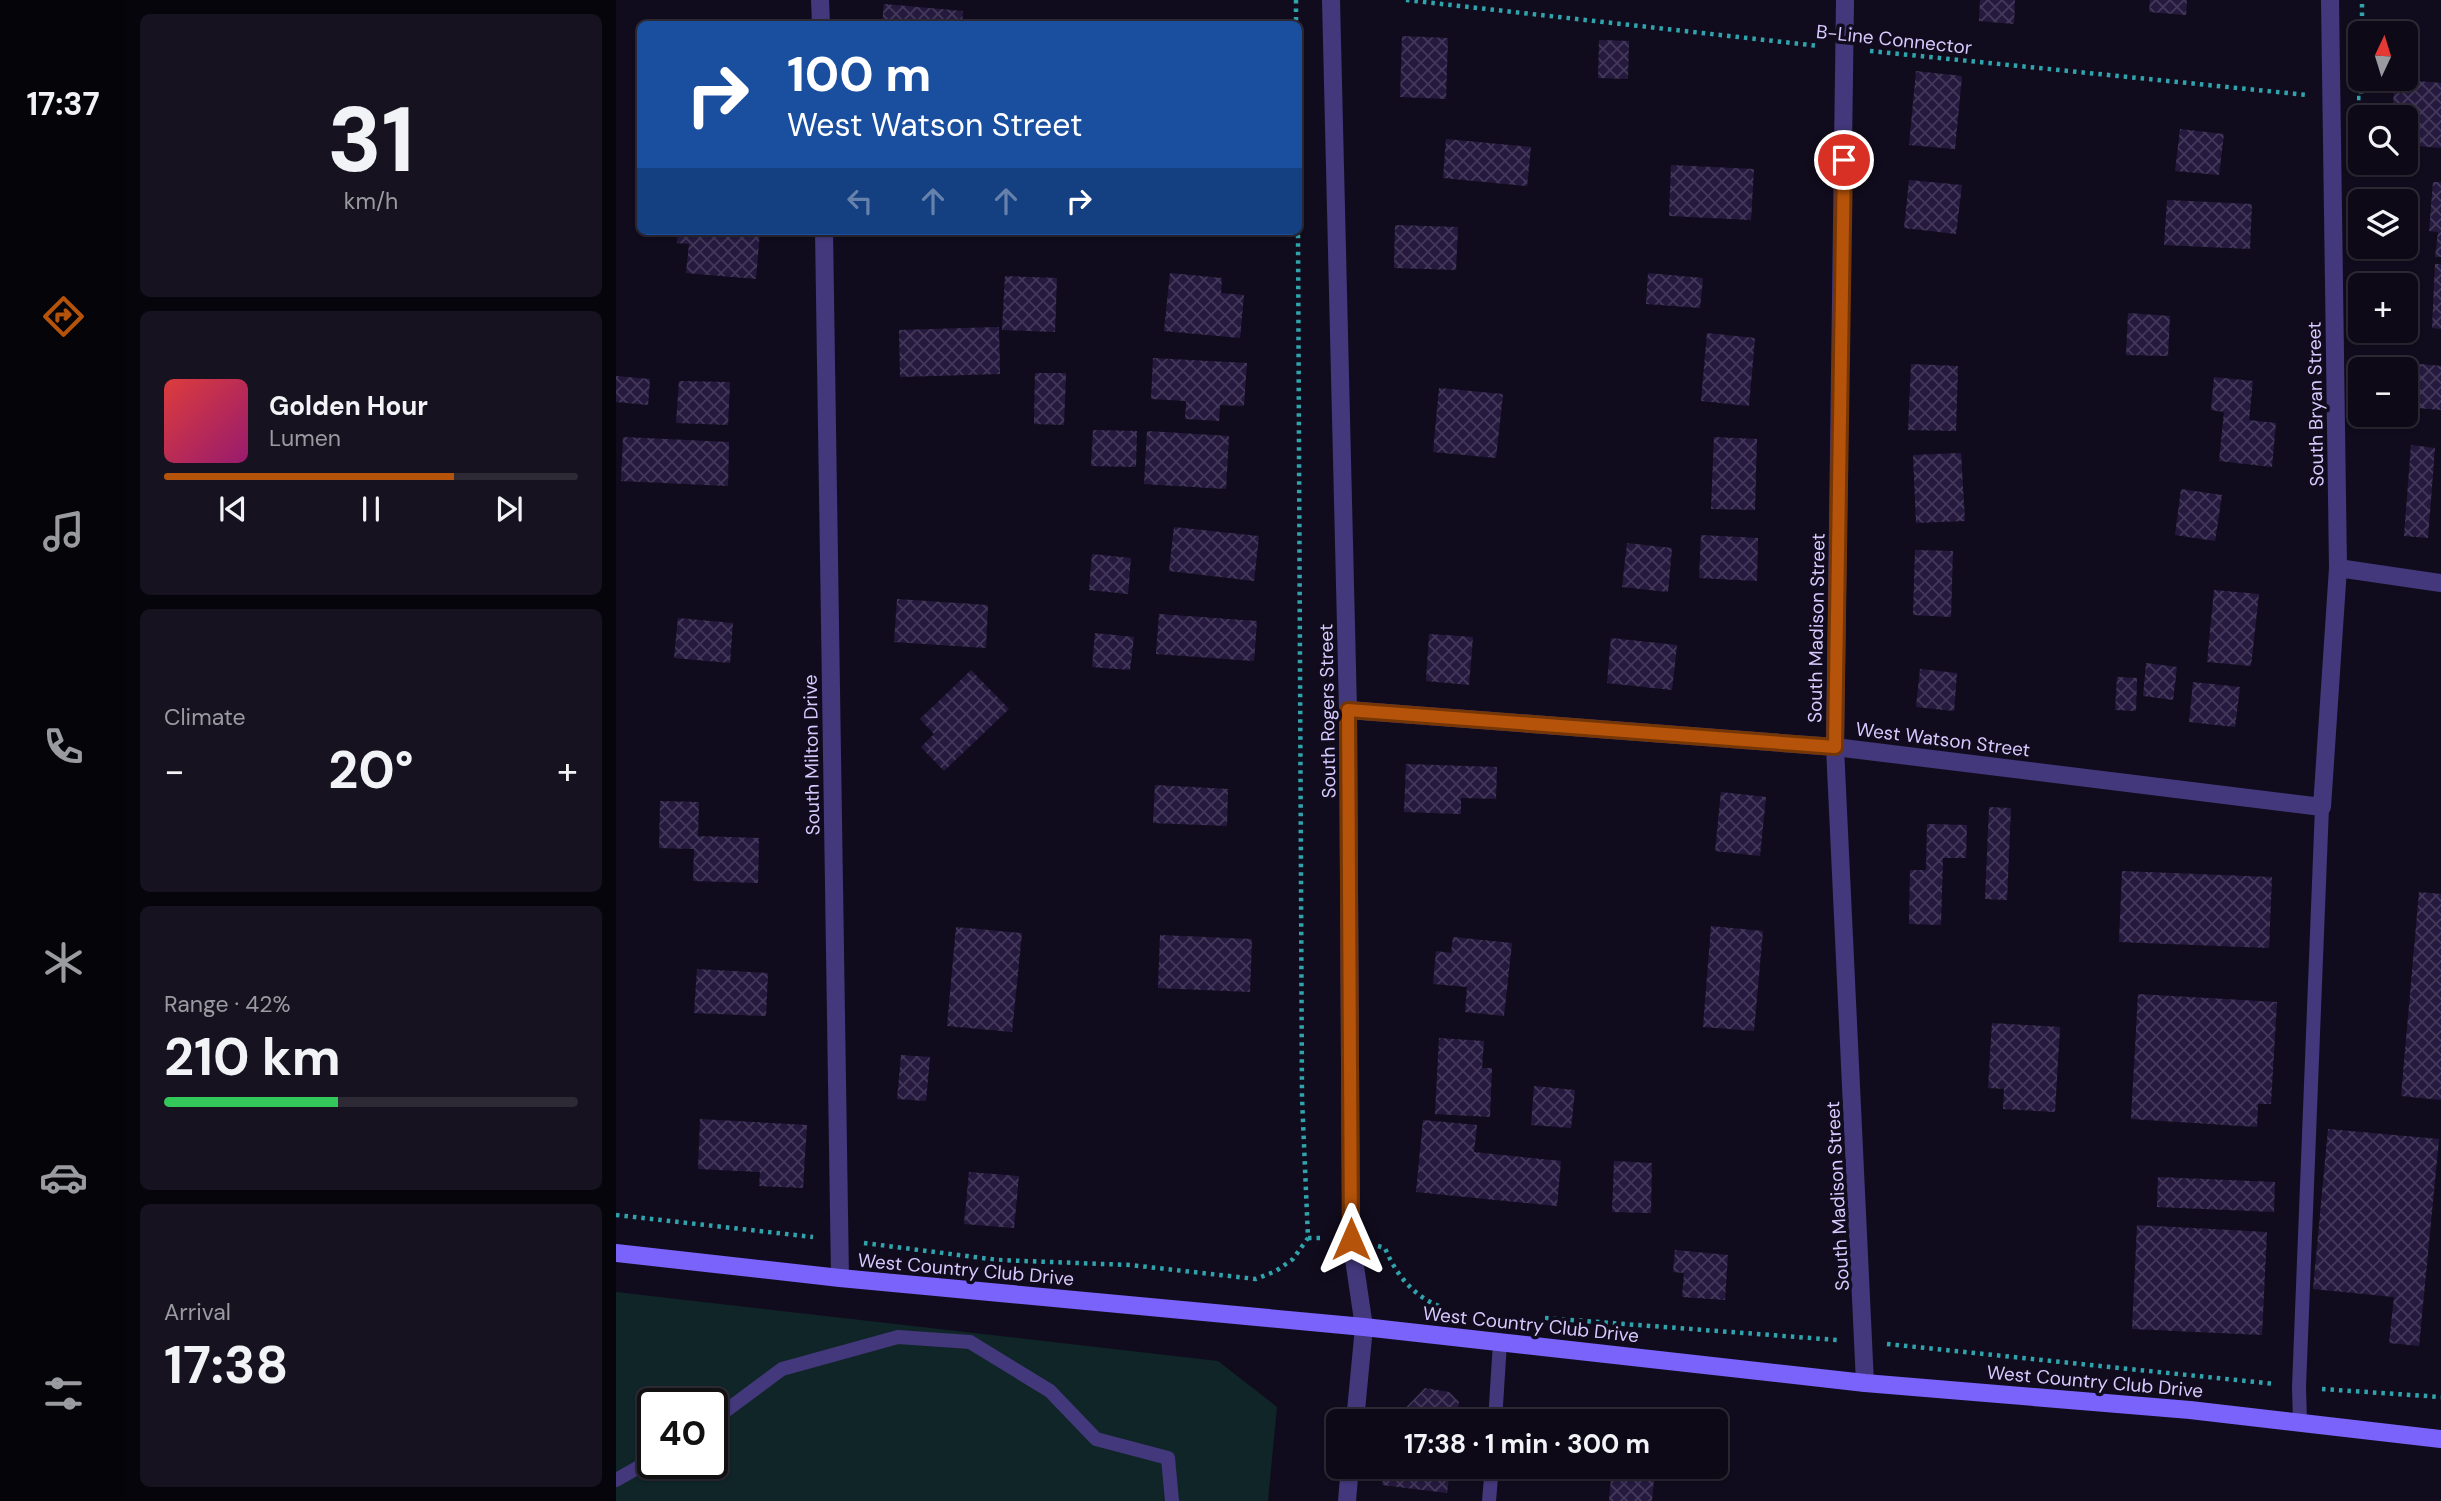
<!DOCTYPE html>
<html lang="en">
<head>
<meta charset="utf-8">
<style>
  body { margin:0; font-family:"DM Sans",sans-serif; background:#16121f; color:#f1f3f6; height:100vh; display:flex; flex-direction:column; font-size:26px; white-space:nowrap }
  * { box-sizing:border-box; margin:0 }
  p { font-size:23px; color:#9a9aa1 }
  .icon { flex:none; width:38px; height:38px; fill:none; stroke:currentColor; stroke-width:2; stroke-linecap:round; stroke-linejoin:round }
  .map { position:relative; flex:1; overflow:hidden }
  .panel { display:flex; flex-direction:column; gap:14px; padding:14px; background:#07050c; width:490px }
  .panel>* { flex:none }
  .banner { position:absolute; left:21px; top:21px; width:665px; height:214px; border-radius:10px; box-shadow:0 2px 5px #0004,0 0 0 2px #2d2a35; background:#1a4fa0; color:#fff; overflow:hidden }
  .needle { width:46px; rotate:4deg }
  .buttons { position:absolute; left:1732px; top:21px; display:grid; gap:14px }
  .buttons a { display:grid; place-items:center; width:70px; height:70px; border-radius:10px; background:#0d0916; box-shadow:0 2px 5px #0004,0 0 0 2px #2d2a35; font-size:35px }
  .speed { position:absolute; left:21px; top:1388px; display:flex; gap:14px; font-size:35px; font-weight:700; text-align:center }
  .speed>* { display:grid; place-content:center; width:91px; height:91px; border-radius:50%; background:#0d0916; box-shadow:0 2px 5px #0004,0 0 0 2px #2d2a35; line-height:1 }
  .speed .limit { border:4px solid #111; border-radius:10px; background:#fff; color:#111 }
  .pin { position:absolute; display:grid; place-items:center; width:60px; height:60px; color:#fff; margin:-30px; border:4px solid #fff; border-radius:50%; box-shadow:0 2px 7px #0007 }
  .me { position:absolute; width:77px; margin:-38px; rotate:0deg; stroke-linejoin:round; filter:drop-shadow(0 0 5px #0008) }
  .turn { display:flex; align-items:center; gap:24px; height:147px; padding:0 35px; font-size:32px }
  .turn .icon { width:91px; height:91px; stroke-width:2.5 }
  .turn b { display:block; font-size:49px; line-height:60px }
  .lanes { display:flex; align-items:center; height:66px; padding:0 35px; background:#0003; justify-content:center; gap:35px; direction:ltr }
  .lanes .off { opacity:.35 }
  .big { font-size:52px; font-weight:700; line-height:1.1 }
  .panel .card { flex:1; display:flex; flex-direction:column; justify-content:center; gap:10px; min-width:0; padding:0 24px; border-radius:10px; background:#16121f }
  .panel .dial { align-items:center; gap:0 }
  .dial b { font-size:91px; line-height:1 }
  .song { display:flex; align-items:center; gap:21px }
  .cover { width:84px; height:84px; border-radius:10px; background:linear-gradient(135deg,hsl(0 70% 55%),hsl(320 70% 35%)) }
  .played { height:7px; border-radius:4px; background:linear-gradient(90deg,#b45309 70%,#2d2a35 70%) }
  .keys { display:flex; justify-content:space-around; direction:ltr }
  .heat { display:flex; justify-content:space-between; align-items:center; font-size:38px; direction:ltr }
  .charge { height:10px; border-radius:5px; background:linear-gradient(90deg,#34c759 42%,#2d2a35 0) }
  .trip { position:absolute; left:710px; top:1409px; width:402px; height:70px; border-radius:10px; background:#0d0916; box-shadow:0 2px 5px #0004,0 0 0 2px #2d2a35; font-weight:700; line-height:70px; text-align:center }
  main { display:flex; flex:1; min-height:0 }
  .dock { display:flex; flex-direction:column; width:126px; justify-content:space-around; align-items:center; background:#050409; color:#9a9aa1 }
  .dock .icon { width:49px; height:49px }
  .dock .current { color:#b45309 }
  .dock b { font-size:32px; color:#f1f3f6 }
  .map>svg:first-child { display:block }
  .green { fill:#0f2527; fill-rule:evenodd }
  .building { fill:url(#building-cross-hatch) }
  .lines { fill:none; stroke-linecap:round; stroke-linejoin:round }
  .path { stroke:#30a4ac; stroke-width:4.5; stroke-dasharray:3.5 5; stroke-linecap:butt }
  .service { stroke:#43387b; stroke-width:14 }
  .minor { stroke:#43387b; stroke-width:18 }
  .tertiary { stroke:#43387b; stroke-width:18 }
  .secondary { stroke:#7a63fb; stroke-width:18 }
  .route-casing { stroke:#753606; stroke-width:18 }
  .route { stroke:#b45309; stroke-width:12 }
  .labels { text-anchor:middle; stroke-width:7; stroke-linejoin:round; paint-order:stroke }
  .street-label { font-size:19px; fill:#d6cafe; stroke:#110c1d }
</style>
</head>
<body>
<main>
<nav class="dock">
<b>17:37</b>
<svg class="icon current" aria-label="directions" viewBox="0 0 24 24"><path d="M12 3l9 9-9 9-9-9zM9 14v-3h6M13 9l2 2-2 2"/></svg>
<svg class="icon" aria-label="music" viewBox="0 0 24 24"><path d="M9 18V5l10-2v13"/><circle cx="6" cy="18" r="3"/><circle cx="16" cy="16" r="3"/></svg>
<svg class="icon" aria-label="phone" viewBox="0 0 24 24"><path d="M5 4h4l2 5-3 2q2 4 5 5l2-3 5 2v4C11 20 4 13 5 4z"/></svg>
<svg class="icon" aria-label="climate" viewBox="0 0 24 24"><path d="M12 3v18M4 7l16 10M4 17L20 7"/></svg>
<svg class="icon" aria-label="car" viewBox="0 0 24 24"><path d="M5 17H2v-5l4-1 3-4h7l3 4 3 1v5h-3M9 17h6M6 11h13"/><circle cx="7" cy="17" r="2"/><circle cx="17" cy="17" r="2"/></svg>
<svg class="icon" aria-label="filters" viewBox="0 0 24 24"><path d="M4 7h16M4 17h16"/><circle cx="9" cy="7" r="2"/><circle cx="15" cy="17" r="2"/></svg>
</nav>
<section class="panel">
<div class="card dial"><b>31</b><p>km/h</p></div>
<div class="card">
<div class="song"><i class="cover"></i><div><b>Golden Hour</b><p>Lumen</p></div></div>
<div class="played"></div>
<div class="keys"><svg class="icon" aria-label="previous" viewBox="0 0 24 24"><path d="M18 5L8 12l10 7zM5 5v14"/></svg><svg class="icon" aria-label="pause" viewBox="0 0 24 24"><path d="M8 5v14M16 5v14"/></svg><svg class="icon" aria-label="next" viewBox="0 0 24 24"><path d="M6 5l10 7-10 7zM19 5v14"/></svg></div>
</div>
<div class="card"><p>Climate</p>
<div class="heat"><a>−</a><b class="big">20°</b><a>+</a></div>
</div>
<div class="card"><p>Range · 42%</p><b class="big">210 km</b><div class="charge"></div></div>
<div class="card"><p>Arrival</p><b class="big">17:38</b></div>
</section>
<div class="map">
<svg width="1825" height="1501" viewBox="0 0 1825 1501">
  <defs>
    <pattern id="building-cross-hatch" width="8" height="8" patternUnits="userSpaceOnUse" patternTransform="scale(1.75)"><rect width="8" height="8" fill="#25193e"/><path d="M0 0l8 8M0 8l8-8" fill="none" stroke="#44395b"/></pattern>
  </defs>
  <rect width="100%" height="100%" fill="#110c1d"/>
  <!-- green -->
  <path class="green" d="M0,1292L602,1361L661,1407L652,1501H0ZM37,1404H96V1463H37Z"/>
  <!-- building -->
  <g class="building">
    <path d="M1364,0H1399L1398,24L1363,21Z"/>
    <path d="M1534,0H1571L1570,15L1533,12Z"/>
    <path d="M268,4L347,11L346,24H266Z"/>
    <path d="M786,36L832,38L830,99L784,97Z"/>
    <path d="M983,40L1013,41L1012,79L982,78Z"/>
    <path d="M1300,71L1346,76L1339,149L1293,145Z"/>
    <path d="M1779,79L1825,83V148L1790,145V117H1776Z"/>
    <path d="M1564,129L1608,134L1603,175L1559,171Z"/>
    <path d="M830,139L915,147L911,186L827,178Z"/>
    <path d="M1055,165L1138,169L1135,220L1053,216Z"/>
    <path d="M1293,180L1346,185L1340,234L1288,228Z"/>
    <path d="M1817,182H1825V257H1819L1822,232L1813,231Z"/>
    <path d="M1551,200L1636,204L1634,249L1548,245Z"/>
    <path d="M779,225L842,227L840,270L778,268Z"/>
    <path d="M62,231H144L140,279L70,273L73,244L61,243Z"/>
    <path d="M1819,264H1825V329L1816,328Z"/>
    <path d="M554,273L606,278L605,293L628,295L624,338L548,331Z"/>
    <path d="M1032,273L1087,278L1084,308L1030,304Z"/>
    <path d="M389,276L441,278L439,332L386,330Z"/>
    <path d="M1512,313L1554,316L1552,356L1510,355Z"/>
    <path d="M383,327L384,374L284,377L283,330Z"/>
    <path d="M1091,333L1139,338L1133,406L1085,401Z"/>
    <path d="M537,358L631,363L628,406L604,405L603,421L569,419L570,401L535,399Z"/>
    <path d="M1794,363L1825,366V410L1790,407Z"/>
    <path d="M1295,364L1342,366L1340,431L1292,430Z"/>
    <path d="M419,373H450L448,425L418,424Z"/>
    <path d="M0,376L34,379L32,405L0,402Z"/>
    <path d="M1598,377L1637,381L1633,420L1660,423L1656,467L1603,461L1608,412L1595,410Z"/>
    <path d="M63,381L114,382L112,425L60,423Z"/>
    <path d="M823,388L887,394L880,458L817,452Z"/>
    <path d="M477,430L521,431L520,467L475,466Z"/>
    <path d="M531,431L613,436L610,489L528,484Z"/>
    <path d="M7,437L113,442L112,486L5,481Z"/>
    <path d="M1098,437L1141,439L1139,510L1095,509Z"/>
    <path d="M1795,445L1819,448L1812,538L1788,536Z"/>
    <path d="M1345,453L1349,521L1300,523L1297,455Z"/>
    <path d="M1565,489L1606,495L1599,541L1559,535Z"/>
    <path d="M558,527L643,536L638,581L553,571Z"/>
    <path d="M1085,535L1142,538L1141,581L1083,578Z"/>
    <path d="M1011,543L1056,548L1052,592L1006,587Z"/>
    <path d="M1299,550L1337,551L1335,617L1297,615Z"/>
    <path d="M476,554L515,558L512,594L473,590Z"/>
    <path d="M1598,590L1643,594L1635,666L1591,662Z"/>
    <path d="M281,599L372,605L370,648L278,642Z"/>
    <path d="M543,614L641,621L638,661L540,654Z"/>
    <path d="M62,618L117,623L114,663L58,658Z"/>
    <path d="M479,633L518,637L514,670L476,667Z"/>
    <path d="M813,634L857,637L853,685L810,681Z"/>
    <path d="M995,638L1061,645L1056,690L991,683Z"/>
    <path d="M1530,663L1561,667L1557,700L1527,696Z"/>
    <path d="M1304,669L1341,673L1338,711L1300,707Z"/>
    <path d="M355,670L393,709L328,771L305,747L318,734L304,719Z"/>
    <path d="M1501,677L1521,678L1520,711L1499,710Z"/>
    <path d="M1577,682L1624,687L1619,727L1573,722Z"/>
    <path d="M790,764L881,767L880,799L845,798V814L788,812Z"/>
    <path d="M539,785L612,789L611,826L537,823Z"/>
    <path d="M1105,792L1150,797L1144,856L1099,851Z"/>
    <path d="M44,801L83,802L82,836L143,838L142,883L77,881L78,849L43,848Z"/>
    <path d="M1373,807L1395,808L1391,900L1369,899Z"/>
    <path d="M1311,824L1351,825L1350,858H1327L1325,925L1293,924L1294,870H1310Z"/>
    <path d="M1506,871L1656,877L1653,948L1503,942Z"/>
    <path d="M1803,892L1825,894V1100L1785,1096Z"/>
    <path d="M1095,926L1147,931L1138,1031L1087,1027Z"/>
    <path d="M340,927L406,933L396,1032L331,1026Z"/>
    <path d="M544,935L636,939L634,992L542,988Z"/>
    <path d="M837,937L896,943L888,1016L849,1012L851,987L817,984L820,951L835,953Z"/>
    <path d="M81,969L152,973L150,1016L78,1013Z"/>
    <path d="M1522,994L1661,1002L1655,1104H1642L1641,1127L1515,1119Z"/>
    <path d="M1376,1023L1444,1027L1439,1112L1387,1109L1388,1089L1372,1088Z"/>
    <path d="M823,1038L868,1041L866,1068H876L874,1117L819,1114Z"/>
    <path d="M285,1055L314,1057L310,1101L281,1099Z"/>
    <path d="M918,1086L959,1090L955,1128L915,1125Z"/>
    <path d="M84,1119L191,1125L187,1188L143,1186L144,1172L82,1169Z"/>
    <path d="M807,1120L861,1125L858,1152L945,1161L941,1206L800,1192Z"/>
    <path d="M1712,1129L1823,1139L1803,1346L1773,1343L1778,1297L1697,1289Z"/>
    <path d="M998,1161L1036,1163L1035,1213L996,1212Z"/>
    <path d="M353,1172L403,1176L398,1228L348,1224Z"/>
    <path d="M1542,1177L1659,1182L1658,1212L1541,1207Z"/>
    <path d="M1521,1225L1651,1232L1646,1335L1516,1329Z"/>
    <path d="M1059,1250L1112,1255L1109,1300L1066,1297L1068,1273L1057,1272Z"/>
    <path d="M809,1388L833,1392L843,1402L840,1421H777Z"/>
    <path d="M768,1466H835L831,1493L766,1485Z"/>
    <path d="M996,1466H1039L1036,1501H993Z"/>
  </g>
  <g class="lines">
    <!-- path -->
    <g class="path">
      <path d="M680,0V24"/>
      <path d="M790,0L1203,46"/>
      <path d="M1746,33V0"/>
      <path d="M1254,51L1691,95"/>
      <path d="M1741,98H1745V79"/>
      <path d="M0,1215L197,1237"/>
      <path d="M692,1238H709"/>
      <path d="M248,1243L382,1260L514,1265L640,1279L660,1271L677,1259L692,1238L686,1098L682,231"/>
      <path d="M762,1246L769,1248C779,1273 797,1296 823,1306"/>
      <path d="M929,1318L1221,1340"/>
      <path d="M1271,1344L1659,1384"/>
      <path d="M1706,1389L1825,1397"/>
    </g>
    <!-- service -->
    <g class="service">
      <path d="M96,1421L166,1369L282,1337L354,1342L434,1391L480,1439L552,1458L556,1501"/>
      <path d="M879,1421L884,1342"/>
      <path d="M1684,1423L1683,1387L1706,807"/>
      <path d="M0,1480L37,1459"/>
      <path d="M873,1501L876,1466"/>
    </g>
    <!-- minor -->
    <g class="minor">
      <path d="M204,0L205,24"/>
      <path d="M1229,0L1219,747L1249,1383"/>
      <path d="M208,231L224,1278"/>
      <path d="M1722,568L1825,583"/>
      <path d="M732,710L1219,747L1706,807L1722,568L1714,0"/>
    </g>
    <!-- tertiary -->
    <g class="tertiary">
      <path d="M715,0L732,710L735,1239L748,1327L739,1421"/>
      <path d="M731,1501L734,1466"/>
    </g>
    <!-- secondary -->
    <path class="secondary" d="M0,1253L224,1278L748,1327L1249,1383L1574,1410L1825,1439"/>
  </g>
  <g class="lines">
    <defs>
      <path id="route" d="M735,1239L732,710L1219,747L1228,160"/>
    </defs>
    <!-- route casing -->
    <use href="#route" class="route-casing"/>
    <!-- route -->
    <use href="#route" class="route"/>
  </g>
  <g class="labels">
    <!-- street labels -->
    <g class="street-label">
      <text transform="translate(1278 39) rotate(6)" y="7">B-Line Connector</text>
      <text transform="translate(1699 404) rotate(-91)" y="7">South Bryan Street</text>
      <text transform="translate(1200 628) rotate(-89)" y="7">South Madison Street</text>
      <text transform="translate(711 711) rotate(-91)" y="7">South Rogers Street</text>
      <text transform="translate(1327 739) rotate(7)" y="7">West Watson Street</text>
      <text transform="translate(195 755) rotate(-91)" y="7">South Milton Drive</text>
      <text transform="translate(1221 1196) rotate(-93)" y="7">South Madison Street</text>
      <text transform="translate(350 1269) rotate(5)" y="7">West Country Club Drive</text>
      <text transform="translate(915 1324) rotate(6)" y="7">West Country Club Drive</text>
      <text transform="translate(1479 1381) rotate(5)" y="7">West Country Club Drive</text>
    </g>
  </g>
</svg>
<div class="buttons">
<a><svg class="needle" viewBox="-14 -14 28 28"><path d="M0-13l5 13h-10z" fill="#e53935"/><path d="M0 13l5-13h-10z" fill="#9a9aa1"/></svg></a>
<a><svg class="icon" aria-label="search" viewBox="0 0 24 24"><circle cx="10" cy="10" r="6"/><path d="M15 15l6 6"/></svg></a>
<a><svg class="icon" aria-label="layers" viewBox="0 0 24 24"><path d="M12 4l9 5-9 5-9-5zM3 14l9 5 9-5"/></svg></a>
<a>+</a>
<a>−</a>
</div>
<div class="speed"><div class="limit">40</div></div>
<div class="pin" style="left:1228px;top:160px;background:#d93025"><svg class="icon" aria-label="arrive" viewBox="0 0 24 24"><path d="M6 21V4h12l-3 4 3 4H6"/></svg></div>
<svg class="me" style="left:735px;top:1239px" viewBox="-20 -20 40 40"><path d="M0-17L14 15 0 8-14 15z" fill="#b45309" stroke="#fff" stroke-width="4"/></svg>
<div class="trip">17:38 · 1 min · 300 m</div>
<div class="banner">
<div class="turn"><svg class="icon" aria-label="right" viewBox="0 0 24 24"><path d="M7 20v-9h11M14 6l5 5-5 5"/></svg><div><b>100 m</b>West Watson Street</div></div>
<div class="lanes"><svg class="icon off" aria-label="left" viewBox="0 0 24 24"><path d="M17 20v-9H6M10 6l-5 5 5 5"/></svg><svg class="icon off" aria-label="ahead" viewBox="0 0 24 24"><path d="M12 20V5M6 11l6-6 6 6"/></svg><svg class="icon off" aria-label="ahead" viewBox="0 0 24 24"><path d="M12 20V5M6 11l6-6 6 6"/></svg><svg class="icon" aria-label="right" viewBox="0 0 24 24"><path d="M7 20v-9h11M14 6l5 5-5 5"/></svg></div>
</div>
</div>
</main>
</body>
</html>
